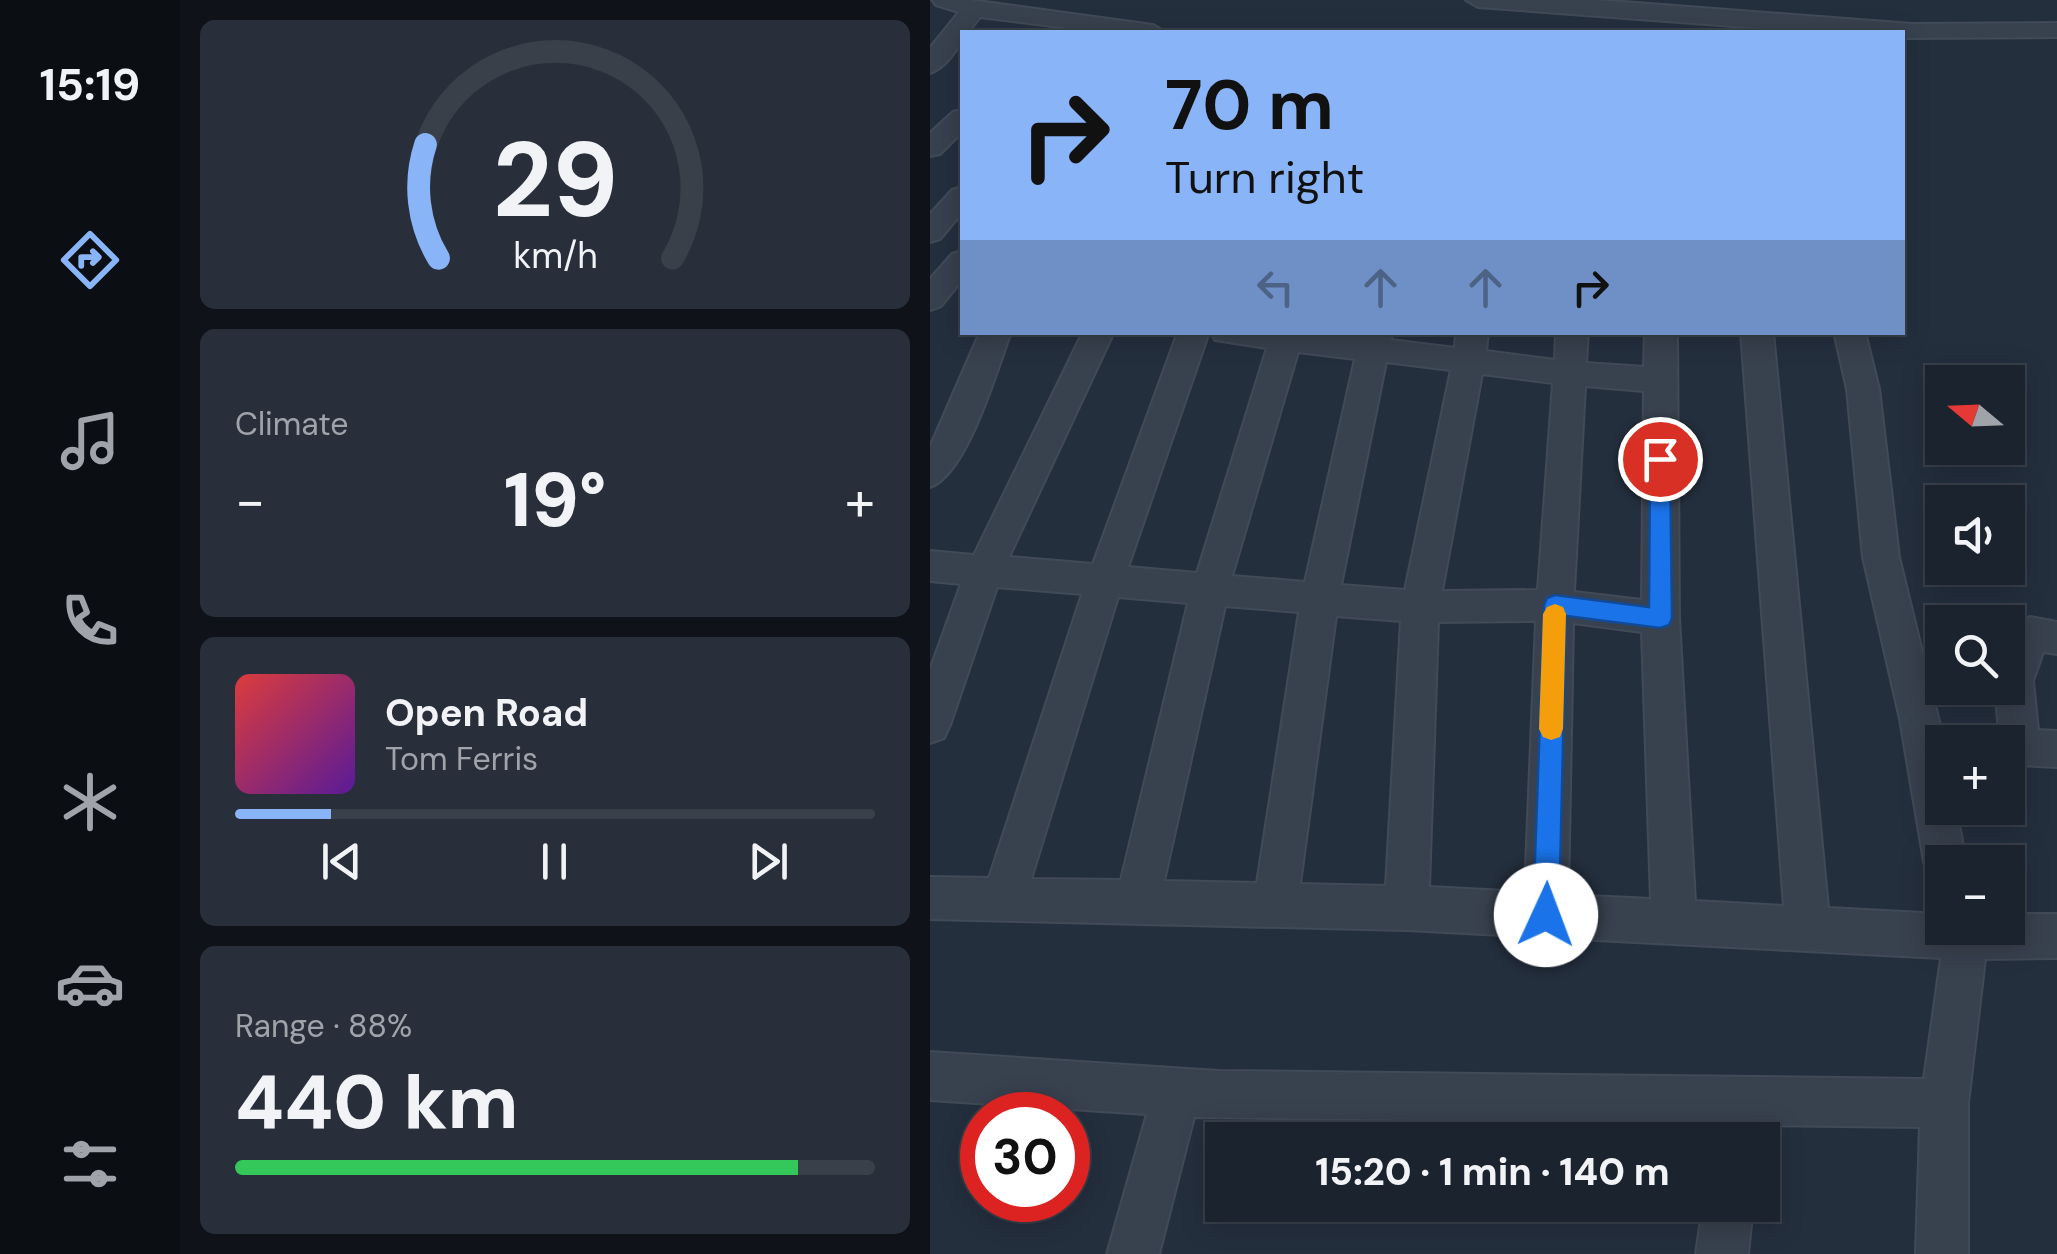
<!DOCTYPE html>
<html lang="en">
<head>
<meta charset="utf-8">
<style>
  body { margin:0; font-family:"DM Sans",sans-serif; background:#282f3a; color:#f1f3f6; height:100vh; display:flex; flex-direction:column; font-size:38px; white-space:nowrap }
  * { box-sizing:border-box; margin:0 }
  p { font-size:32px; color:#a0a4aa }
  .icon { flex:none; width:55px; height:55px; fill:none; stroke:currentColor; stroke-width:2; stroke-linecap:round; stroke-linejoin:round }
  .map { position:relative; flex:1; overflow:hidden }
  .side { display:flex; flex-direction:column; gap:20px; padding:20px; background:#0f1319; width:750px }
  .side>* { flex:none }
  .banner { position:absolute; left:30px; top:30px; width:945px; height:305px; border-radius:0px; box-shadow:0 5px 25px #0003,0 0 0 2px #39404a; background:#8ab4f8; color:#111; overflow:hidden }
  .needle { width:65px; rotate:289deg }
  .controls { position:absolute; left:995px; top:365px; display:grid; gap:20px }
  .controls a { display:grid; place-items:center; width:100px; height:100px; border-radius:0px; background:#1b232e; box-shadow:0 5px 25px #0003,0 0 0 2px #39404a; font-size:50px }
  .speed { position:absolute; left:30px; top:1092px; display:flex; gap:20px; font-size:50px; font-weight:700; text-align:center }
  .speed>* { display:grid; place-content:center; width:130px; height:130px; border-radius:50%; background:#1b232e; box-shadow:0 5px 25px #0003,0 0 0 2px #39404a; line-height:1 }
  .speed .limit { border:15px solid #d22; background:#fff; color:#111 }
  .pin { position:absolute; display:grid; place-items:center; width:85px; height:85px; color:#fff; margin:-42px; border:5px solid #fff; border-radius:50%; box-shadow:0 2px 10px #0007 }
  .me { position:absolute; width:110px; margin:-55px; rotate:2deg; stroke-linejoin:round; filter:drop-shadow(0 0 8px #0008) }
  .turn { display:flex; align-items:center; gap:35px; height:210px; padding:0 40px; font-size:45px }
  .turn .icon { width:130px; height:130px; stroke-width:2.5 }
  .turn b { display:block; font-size:70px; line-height:85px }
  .lanes { display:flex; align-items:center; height:95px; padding:0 40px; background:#0003; justify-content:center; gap:50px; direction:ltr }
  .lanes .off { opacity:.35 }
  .big { font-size:75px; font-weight:800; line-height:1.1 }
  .side .widget { flex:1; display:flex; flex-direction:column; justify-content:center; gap:15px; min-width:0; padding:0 35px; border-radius:15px; background:#282f3a }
  .side .dial { align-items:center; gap:0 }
  .dial svg { height:260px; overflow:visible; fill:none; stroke:#39404a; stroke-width:7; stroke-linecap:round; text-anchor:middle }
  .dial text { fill:#f1f3f6; stroke:none }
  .song { display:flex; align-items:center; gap:30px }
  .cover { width:120px; height:120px; border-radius:15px; background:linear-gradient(135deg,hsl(0 70% 55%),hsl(270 70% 35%)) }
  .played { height:10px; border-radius:5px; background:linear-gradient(90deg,#8ab4f8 15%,#39404a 15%) }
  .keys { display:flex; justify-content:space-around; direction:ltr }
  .heat { display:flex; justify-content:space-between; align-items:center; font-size:55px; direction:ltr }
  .charge { height:15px; border-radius:8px; background:linear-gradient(90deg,#34c759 88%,#39404a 0) }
  .trip { position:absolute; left:275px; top:1122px; width:575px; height:100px; border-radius:0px; background:#1b232e; box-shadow:0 5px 25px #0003,0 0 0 2px #39404a; font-weight:800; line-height:100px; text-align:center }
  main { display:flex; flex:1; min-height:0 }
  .menu { display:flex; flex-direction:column; width:180px; justify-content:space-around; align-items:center; background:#0b0e12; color:#a0a4aa }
  .menu .icon { width:70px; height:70px }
  .menu .on { color:#8ab4f8 }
  .menu b { font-size:45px; color:#f1f3f6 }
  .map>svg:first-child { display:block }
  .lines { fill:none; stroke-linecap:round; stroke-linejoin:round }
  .street-casing { stroke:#414a57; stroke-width:4 }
  .street { fill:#38414e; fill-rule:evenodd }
  .route { fill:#1a73e8; stroke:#114b97; stroke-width:2.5 }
  .slow { fill:#f59e0b }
</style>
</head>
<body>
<main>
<nav class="menu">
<b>15:19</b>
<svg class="icon on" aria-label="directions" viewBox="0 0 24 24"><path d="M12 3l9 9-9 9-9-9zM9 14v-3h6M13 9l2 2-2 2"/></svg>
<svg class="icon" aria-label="music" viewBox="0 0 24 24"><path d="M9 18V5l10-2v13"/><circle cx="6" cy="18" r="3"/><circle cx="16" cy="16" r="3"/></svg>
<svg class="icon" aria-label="phone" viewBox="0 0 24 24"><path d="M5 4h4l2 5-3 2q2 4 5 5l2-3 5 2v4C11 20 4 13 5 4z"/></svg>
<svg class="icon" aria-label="climate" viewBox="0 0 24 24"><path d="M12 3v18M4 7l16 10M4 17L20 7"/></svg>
<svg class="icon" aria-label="car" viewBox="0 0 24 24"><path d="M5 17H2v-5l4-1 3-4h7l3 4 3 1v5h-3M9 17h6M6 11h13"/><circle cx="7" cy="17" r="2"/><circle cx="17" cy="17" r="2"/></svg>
<svg class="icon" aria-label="filters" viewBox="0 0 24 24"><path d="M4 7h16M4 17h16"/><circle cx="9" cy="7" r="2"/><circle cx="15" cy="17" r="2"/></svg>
</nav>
<section class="side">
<div class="widget dial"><svg viewBox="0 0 100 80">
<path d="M14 69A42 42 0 1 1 86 69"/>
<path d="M14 69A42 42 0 0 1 10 34" stroke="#8ab4f8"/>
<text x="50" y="56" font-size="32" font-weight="700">29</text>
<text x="50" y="72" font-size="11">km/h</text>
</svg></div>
<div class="widget"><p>Climate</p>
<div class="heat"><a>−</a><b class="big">19°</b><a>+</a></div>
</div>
<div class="widget">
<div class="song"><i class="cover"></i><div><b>Open Road</b><p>Tom Ferris</p></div></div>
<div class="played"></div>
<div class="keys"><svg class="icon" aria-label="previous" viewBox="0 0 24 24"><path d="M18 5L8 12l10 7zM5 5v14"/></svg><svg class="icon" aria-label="pause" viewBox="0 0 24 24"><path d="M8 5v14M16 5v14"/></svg><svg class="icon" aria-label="next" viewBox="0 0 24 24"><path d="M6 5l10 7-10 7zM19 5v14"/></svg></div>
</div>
<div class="widget"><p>Range · 88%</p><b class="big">440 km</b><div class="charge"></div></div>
</section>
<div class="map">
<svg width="1127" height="1254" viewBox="0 0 1127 1254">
  <rect width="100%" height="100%" fill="#242f3e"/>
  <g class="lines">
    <defs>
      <g id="street">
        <path d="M2,0H40L223,25L235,32H170L50,17L38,32H32C32,47 14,69 0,73V48L29,12L6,5Z"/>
        <path d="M536,0H667L982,24L1127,23V37L982,38H972V32H882L548,7Z"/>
        <path d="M32,110V132L10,154L0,156V133L23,112Z"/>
        <path d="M32,187V213L10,239L0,242V214L22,190Z"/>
        <path d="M32,251V280L11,306L0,310V279L22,254Z"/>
        <path d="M50,332H81C67,369 37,475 0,487V447Z"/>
        <path d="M153,332H184L79,557L163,564L248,332H279L198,567L267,573L337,348L285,340L281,332H395L430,337L431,332H462L461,340L525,348L526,332H558L556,351L625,360L626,332H658L656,363L714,367L715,332H747L749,618L765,901L854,906L811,332H843L898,908L1012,914V928H1078V914H1127V958L1055,959L1038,1103V1254H986L990,1127L832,1125L830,1140H782L783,1124L264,1117L229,1254H177L217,1114L0,1100V1052L288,1071L994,1079L1011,958L477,930L0,919V877L59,878L152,594L67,587L20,725L14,738L0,743V670L31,584L0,581V551L44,555ZM368,352L425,359L375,582L302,576ZM456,362L521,370L475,590L411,585ZM552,374L623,383L608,590L512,591ZM655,386L714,391L712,600L644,592ZM188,597L258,603L191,880L101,879ZM295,606L369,612L327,883L234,881ZM406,616L471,621L456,886L370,884ZM606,621L595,892L499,887L508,622ZM643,623L712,632L721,899L638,895Z"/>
        <path d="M904,332H935L949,389L969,557L1014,742L1012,808H1026L1036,862H1012V882L1000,877L994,862L970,719L933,557L917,389Z"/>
        <path d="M1100,617L1127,622V654L1113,652L1103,681L1108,730L1127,731V767L1090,765L1078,761V742H1070L1065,688H1078V644L1087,622Z"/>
        <path d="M773,1205H823L818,1254H766Z"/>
      </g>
    </defs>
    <!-- street casing -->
    <use href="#street" class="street-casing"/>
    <!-- street -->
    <use href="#street" class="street"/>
  </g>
  <!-- route -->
  <path class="route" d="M730,451L740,459L742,618L739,625L730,628L636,616L629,915L625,925L616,929L607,925L603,915L614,605L617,598L625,595L719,607L720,459Z"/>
  <!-- slow -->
  <path class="slow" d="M625,604L633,607L636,614L633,729L630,737L621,740L613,737L609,729L613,614L617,607Z"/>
</svg>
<div class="controls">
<a><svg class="needle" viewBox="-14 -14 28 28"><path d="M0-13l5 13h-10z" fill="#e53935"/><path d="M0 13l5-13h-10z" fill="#a0a4aa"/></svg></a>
<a><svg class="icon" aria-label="sound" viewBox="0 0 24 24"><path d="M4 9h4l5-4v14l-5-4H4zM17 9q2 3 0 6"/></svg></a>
<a><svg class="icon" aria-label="search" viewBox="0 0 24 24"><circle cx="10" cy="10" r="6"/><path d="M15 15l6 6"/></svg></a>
<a>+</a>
<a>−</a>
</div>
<div class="speed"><div class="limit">30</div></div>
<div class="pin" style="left:730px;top:459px;background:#d93025"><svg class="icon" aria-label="arrive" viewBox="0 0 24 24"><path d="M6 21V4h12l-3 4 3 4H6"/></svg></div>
<svg class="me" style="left:616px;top:915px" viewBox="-20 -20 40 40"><circle r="19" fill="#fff"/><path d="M0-13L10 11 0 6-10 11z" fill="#1a73e8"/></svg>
<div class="trip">15:20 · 1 min · 140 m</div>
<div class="banner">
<div class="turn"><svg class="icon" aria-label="right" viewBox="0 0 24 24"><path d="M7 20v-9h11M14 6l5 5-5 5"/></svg><div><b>70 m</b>Turn right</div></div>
<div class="lanes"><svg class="icon off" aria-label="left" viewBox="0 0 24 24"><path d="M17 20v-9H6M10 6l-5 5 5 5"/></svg><svg class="icon off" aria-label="ahead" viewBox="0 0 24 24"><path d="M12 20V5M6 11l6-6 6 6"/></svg><svg class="icon off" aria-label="ahead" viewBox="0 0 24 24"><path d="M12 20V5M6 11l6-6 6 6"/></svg><svg class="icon" aria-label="right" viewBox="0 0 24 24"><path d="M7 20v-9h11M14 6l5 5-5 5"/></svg></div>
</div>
</div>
</main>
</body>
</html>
